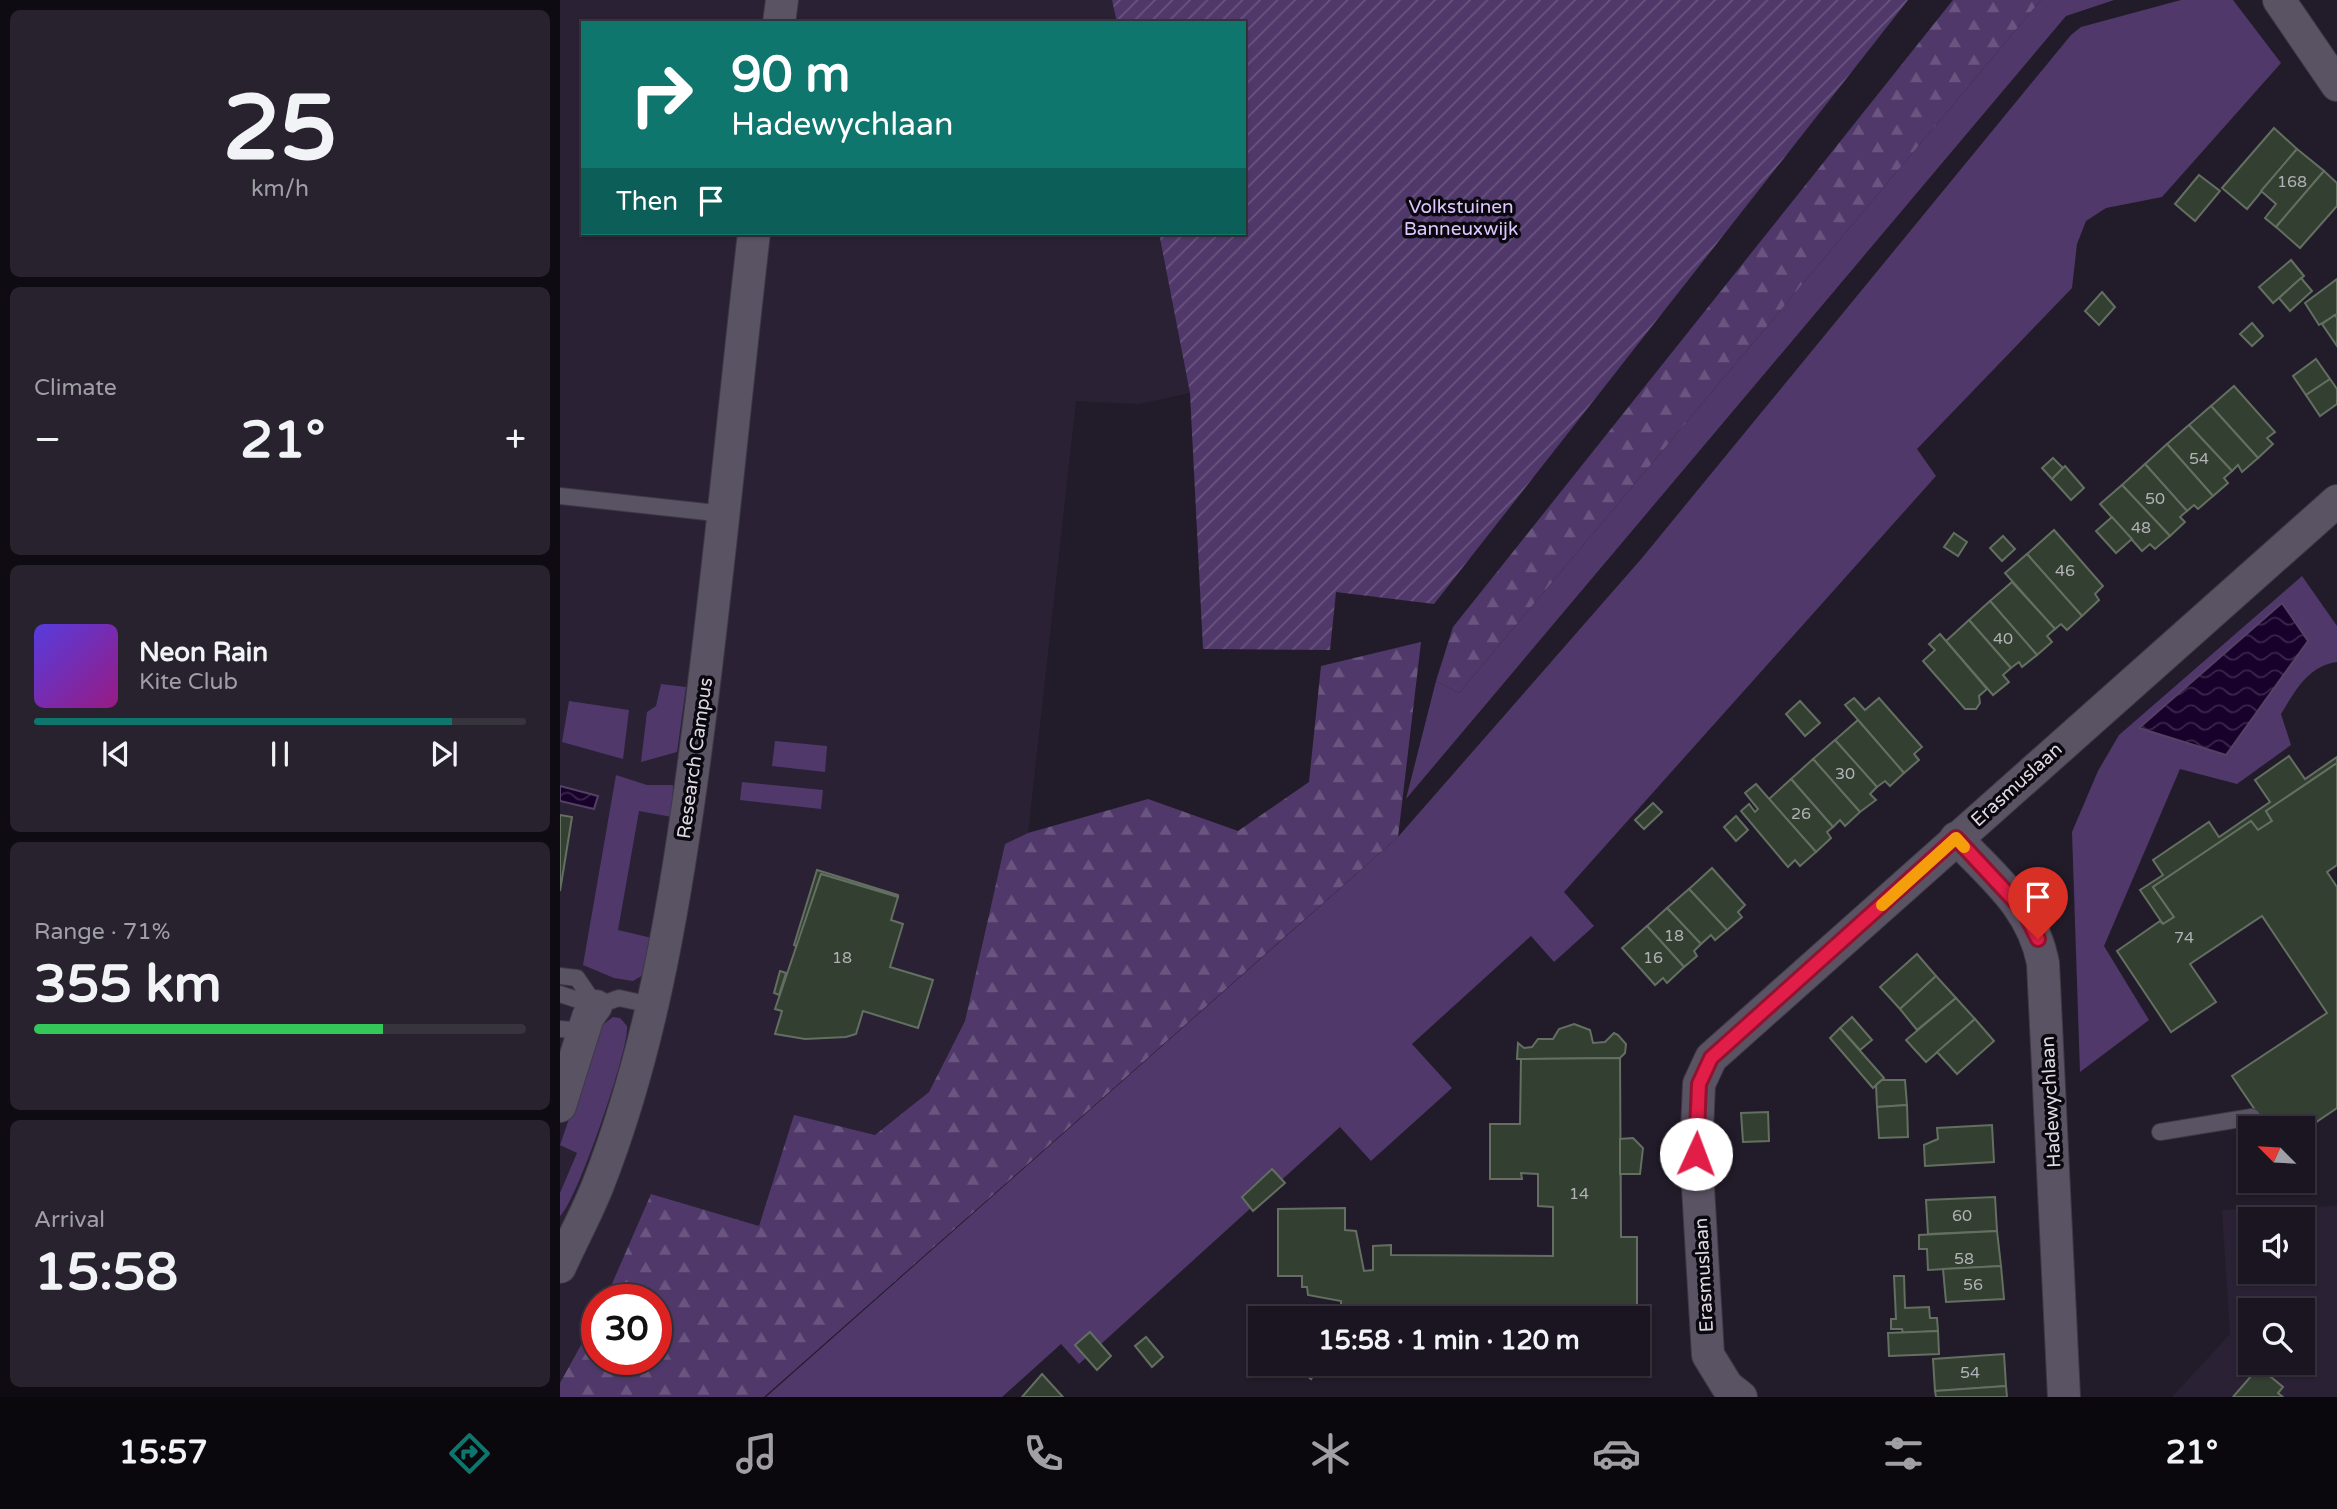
<!DOCTYPE html>
<html lang="en">
<head>
<meta charset="utf-8">
<style>
  body { margin:0; font-family:"Varela Round",sans-serif; background:#27222d; color:#f1f3f6; height:100vh; display:flex; flex-direction:column; font-size:26px; white-space:nowrap }
  * { box-sizing:border-box; margin:0 }
  p { font-size:23px; color:#9f9fa5 }
  .icon { flex:none; width:38px; height:38px; fill:none; stroke:currentColor; stroke-width:2; stroke-linecap:round; stroke-linejoin:round }
  .map { position:relative; flex:1; overflow:hidden }
  .side { display:flex; flex-direction:column; gap:10px; padding:10px; background:#0e0c12; width:560px }
  .side>* { flex:none }
  .top-card { position:absolute; left:21px; top:21px; width:665px; height:214px; border-radius:0px; box-shadow:0 2px 5px #0004,0 0 0 2px #38343e; background:#0f766e; color:#fff; overflow:hidden }
  .needle { width:46px; rotate:294deg }
  .buttons { position:absolute; left:1678px; top:1116px; display:grid; gap:14px }
  .buttons a { display:grid; place-items:center; width:77px; height:77px; border-radius:0px; background:#1a1520; box-shadow:0 2px 5px #0004,0 0 0 2px #38343e; font-size:35px }
  .speed { position:absolute; left:21px; top:1284px; display:flex; gap:14px; font-size:35px; font-weight:700; text-align:center }
  .speed>* { display:grid; place-content:center; width:91px; height:91px; border-radius:50%; background:#1a1520; box-shadow:0 2px 5px #0004,0 0 0 2px #38343e; line-height:1 }
  .speed .limit { border:10px solid #d22; background:#fff; color:#111 }
  .pin { position:absolute; display:grid; place-items:center; width:60px; height:60px; color:#fff; margin:-72px -30px; border-radius:50% 50% 50% 0; rotate:-45deg; box-shadow:0 0 7px #0007 }
  .pin .icon { rotate:45deg }
  .me { position:absolute; width:77px; margin:-38px; rotate:2deg; stroke-linejoin:round; filter:drop-shadow(0 0 5px #0008) }
  .turn { display:flex; align-items:center; gap:24px; height:147px; padding:0 35px; font-size:32px }
  .turn .icon { width:91px; height:91px; stroke-width:2.5 }
  .turn b { display:block; font-size:49px; line-height:60px }
  .then { display:flex; align-items:center; height:66px; padding:0 35px; background:#0003; gap:14px; font-size:26px }
  .big { font-size:52px; font-weight:700; line-height:1.1 }
  .side .tile { flex:1; display:flex; flex-direction:column; justify-content:center; gap:10px; min-width:0; padding:0 24px; border-radius:10px; background:#27222d }
  .side .dial { align-items:center; gap:0 }
  .dial b { font-size:91px; line-height:1 }
  .song { display:flex; align-items:center; gap:21px }
  .cover { width:84px; height:84px; border-radius:10px; background:linear-gradient(135deg,hsl(250 70% 55%),hsl(310 70% 35%)) }
  .played { height:7px; border-radius:4px; background:linear-gradient(90deg,#0f766e 85%,#38343e 85%) }
  .keys { display:flex; justify-content:space-around; direction:ltr }
  .heat { display:flex; justify-content:space-between; align-items:center; font-size:38px; direction:ltr }
  .charge { height:10px; border-radius:5px; background:linear-gradient(90deg,#34c759 71%,#38343e 0) }
  .trip { position:absolute; left:688px; top:1306px; width:402px; height:70px; border-radius:0px; background:#1a1520; box-shadow:0 2px 5px #0004,0 0 0 2px #38343e; font-weight:700; line-height:70px; text-align:center }
  .tabs { display:flex; height:112px; justify-content:space-around; align-items:center; background:#0a080d; color:#9f9fa5 }
  .tabs .icon { width:49px; height:49px }
  .tabs .selected { color:#0f766e }
  .tabs b { font-size:32px; color:#f1f3f6 }
  main { display:flex; flex:1; min-height:0 }
  .map>svg:first-child { display:block }
  .built { fill:#2a2135; fill-rule:evenodd }
  .green { fill:#50396a }
  .forest { fill:url(#forest-firs) }
  .garden { fill:url(#garden-furrows) }
  .water { fill:url(#water-waves); stroke:#534263; stroke-width:2 }
  .building { fill:#333f31; stroke:#636f60; stroke-width:2 }
  .lines { fill:none; stroke-linecap:round; stroke-linejoin:round }
  .lane-casing { stroke:#3d3945; stroke-width:18 }
  .street-casing { stroke:#3d3945; stroke-width:34 }
  .lane { stroke:#5a5364; stroke-width:16 }
  .street { stroke:#5a5364; stroke-width:32 }
  .route-casing { stroke:#92132f; stroke-width:18 }
  .route { stroke:#e11d48; stroke-width:12 }
  .slow { stroke:#f59e0b; stroke-width:12 }
  .labels { text-anchor:middle; stroke-width:7; stroke-linejoin:round; paint-order:stroke }
  .number-label { font-size:16px; fill:#b2b2b6 }
  .park-label { font-size:19px; fill:#dec7ff; stroke:#0a080e }
  .street-label { font-size:19px; fill:#ddd9e3; stroke:#0a080e }
</style>
</head>
<body>
<main>
<section class="side">
<div class="tile dial"><b>25</b><p>km/h</p></div>
<div class="tile"><p>Climate</p>
<div class="heat"><a>−</a><b class="big">21°</b><a>+</a></div>
</div>
<div class="tile">
<div class="song"><i class="cover"></i><div><b>Neon Rain</b><p>Kite Club</p></div></div>
<div class="played"></div>
<div class="keys"><svg class="icon" aria-label="previous" viewBox="0 0 24 24"><path d="M18 5L8 12l10 7zM5 5v14"/></svg><svg class="icon" aria-label="pause" viewBox="0 0 24 24"><path d="M8 5v14M16 5v14"/></svg><svg class="icon" aria-label="next" viewBox="0 0 24 24"><path d="M6 5l10 7-10 7zM19 5v14"/></svg></div>
</div>
<div class="tile"><p>Range · 71%</p><b class="big">355 km</b><div class="charge"></div></div>
<div class="tile"><p>Arrival</p><b class="big">15:58</b></div>
</section>
<div class="map">
<svg width="1777" height="1397" viewBox="0 0 1777 1397">
  <defs>
    <pattern id="forest-firs" width="22" height="20" patternUnits="userSpaceOnUse" patternTransform="scale(1.75)"><rect width="22" height="20" fill="#50396a"/><path d="M5 1l3.5 6h-7zM16 11l3.5 6h-7z" fill="#69557f"/></pattern>
    <pattern id="garden-furrows" width="10" height="10" patternUnits="userSpaceOnUse" patternTransform="scale(1.75)"><rect width="10" height="10" fill="#50396a"/><path d="M-1 1l2-2M0 10L10 0M9 11l2-2" fill="none" stroke="#69557f"/></pattern>
    <pattern id="water-waves" width="16" height="10" patternUnits="userSpaceOnUse" patternTransform="scale(1.75)"><rect width="16" height="10" fill="#18022c"/><path d="M0 5q4-4 8 0t8 0" fill="none" stroke="#39264a"/></pattern>
  </defs>
  <rect width="100%" height="100%" fill="#221c2a"/>
  <!-- built -->
  <g class="built">
    <path d="M0,0H552L557,23H23V233H599L630,393L579,404L516,401L468,833L445,844L405,1021L369,1092L315,1135L234,1116L199,1226L91,1194L51,1290L45,1300H37V1316L0,1383Z"/>
    <path d="M1777,1206V1397H1612L1670,1334L1662,1210ZM1690,1220H1743V1272H1690ZM1690,1311H1743V1363H1690Z"/>
  </g>
  <!-- green -->
  <g class="green">
    <path d="M1481,0H1554L1506,16L846,799L876,681L899,693Z"/>
    <path d="M1621,0H1673L1721,63L1602,197L1546,208L1526,221L1517,244L1512,288L1357,449L1376,476L1004,892L1034,926L994,962L971,936L852,1044L892,1088L811,1161L780,1127L519,1364L501,1344L442,1397H206L838,837L1082,558L1511,35L1521,27Z"/>
    <path d="M1742,576L1777,626V662C1748,666 1735,691 1721,714L1731,745L1677,784L1620,769L1544,946L1589,1020L1520,1072L1512,832L1538,771L1559,735Z"/>
    <path d="M101,684L126,687L117,752L81,762L87,712L96,706Z"/>
    <path d="M9,701L69,710L63,759L2,742Z"/>
    <path d="M215,741L267,746L265,772L212,766Z"/>
    <path d="M56,775L87,785H113L112,817L79,811L58,930L92,938L83,975L73,981L54,978L23,965Z"/>
    <path d="M182,782L263,790L261,809L180,800Z"/>
    <path d="M53,1017L60,1018L67,1026C70,1047 16,1204 0,1216V1193L17,1153L0,1145L41,1026Z"/>
  </g>
  <!-- forest -->
  <g class="forest">
    <path d="M1393,0H1481L899,693L876,681L893,627Z"/>
    <path d="M861,642L838,837L204,1397H0V1383L37,1316V1360H96V1300H45L91,1194L199,1226L234,1115L315,1135L369,1092L405,1021L445,844L468,833L588,799L678,831L749,782L761,666Z"/>
  </g>
  <!-- garden -->
  <path class="garden" d="M552,0H1348L874,604L776,592L770,650L643,649L630,393L599,233H684V23H557Z"/>
  <!-- water -->
  <g class="water">
    <path d="M1722,603L1748,641L1666,755L1579,728Z"/>
    <path d="M0,786L38,796L34,809L0,801Z"/>
  </g>
  <!-- building -->
  <g class="building">
    <path d="M1714,128L1737,149L1687,209L1662,188Z"/>
    <path d="M1737,149L1764,171L1716,227L1705,218L1716,204L1701,191Z"/>
    <path d="M1764,171L1777,183V206L1740,248L1716,227Z"/>
    <path d="M1639,175L1660,191L1635,221L1615,204Z"/>
    <path d="M1731,260L1744,276L1713,303L1699,287Z"/>
    <path d="M1741,278L1752,291L1730,311L1719,298Z"/>
    <path d="M1777,279V314L1759,325L1745,303Z"/>
    <path d="M1542,292L1555,307L1539,325L1525,311Z"/>
    <path d="M1775,315L1777,318V346L1762,324Z"/>
    <path d="M1692,323L1703,336L1692,346L1680,334Z"/>
    <path d="M1756,359L1770,379L1746,395L1733,376Z"/>
    <path d="M1770,379L1777,389V404L1760,416L1746,395Z"/>
    <path d="M1674,386L1715,432L1707,438L1713,444L1698,458L1651,406Z"/>
    <path d="M1651,406L1698,458L1682,472L1678,465L1672,471L1629,425Z"/>
    <path d="M1629,425L1672,471L1664,478L1668,483L1653,496L1607,444Z"/>
    <path d="M1607,444L1653,496L1638,509L1634,505L1627,511L1585,464Z"/>
    <path d="M1493,458L1503,468L1492,479L1482,468Z"/>
    <path d="M1585,464L1627,511L1620,517L1625,522L1610,536L1562,485Z"/>
    <path d="M1505,466L1524,488L1511,500L1492,479Z"/>
    <path d="M1562,485L1610,536L1595,549L1590,544L1582,551L1540,504Z"/>
    <path d="M1552,517L1572,539L1556,553L1536,531Z"/>
    <path d="M1494,530L1543,586L1535,594L1539,600L1522,616L1467,554Z"/>
    <path d="M1394,533L1407,542L1398,556L1384,547Z"/>
    <path d="M1443,536L1455,549L1442,561L1430,548Z"/>
    <path d="M1467,554L1522,616L1507,630L1501,624L1495,629L1445,573Z"/>
    <path d="M1452,582L1495,629L1487,636L1492,642L1477,655L1430,601Z"/>
    <path d="M1430,601L1477,655L1462,667L1459,662L1451,668L1409,620Z"/>
    <path d="M1409,620L1451,668L1443,675L1449,682L1433,695L1386,641Z"/>
    <path d="M1380,634L1427,689L1419,696L1420,703L1416,709H1405L1363,661L1375,650L1369,644Z"/>
    <path d="M1294,698L1305,710L1319,698L1362,747L1354,754L1359,760L1344,773L1285,705Z"/>
    <path d="M1240,701L1260,723L1245,736L1226,714Z"/>
    <path d="M1298,720L1344,773L1330,786L1325,781L1317,787L1275,740Z"/>
    <path d="M1275,740L1317,787L1310,794L1316,800L1300,812L1253,759Z"/>
    <path d="M1729,756L1745,779L1777,757V763L1706,811L1712,821L1698,830L1691,821L1593,887L1614,917L1603,924L1580,890L1603,875L1593,860L1649,822L1659,837L1710,802L1695,780Z"/>
    <path d="M1253,759L1300,812L1285,826L1280,820L1273,827L1231,779Z"/>
    <path d="M1777,763V865L1767,872L1777,887V1108L1743,1131L1708,1129L1672,1076L1767,1013L1702,916L1630,964L1656,1002L1611,1032L1557,951L1600,921L1603,924L1614,917L1593,887L1691,821L1698,830L1712,821L1706,811Z"/>
    <path d="M1231,779L1273,827L1267,832L1271,838L1256,852L1209,799Z"/>
    <path d="M1196,784L1256,852L1240,866L1235,860L1228,867L1181,811L1189,804L1195,812L1198,809L1185,793Z"/>
    <path d="M1093,803L1102,812L1084,829L1075,820Z"/>
    <path d="M0,815L12,817L0,891Z"/>
    <path d="M1176,816L1188,830L1176,841L1164,827Z"/>
    <path d="M1152,868L1185,905L1178,912L1182,917L1167,930L1129,889Z"/>
    <path d="M257,870L338,895V897L261,874L238,947L234,945Z"/>
    <path d="M261,874L338,897L331,920L343,924L330,967L373,980L358,1028L303,1011L296,1034L286,1037L245,1039L215,1034L222,1011L215,1009Z"/>
    <path d="M1129,889L1167,930L1155,940L1151,935L1141,944L1107,908Z"/>
    <path d="M1107,908L1141,944L1134,951L1137,956L1124,967L1087,926Z"/>
    <path d="M1087,926L1124,967L1107,983L1103,978L1095,985L1062,948Z"/>
    <path d="M1357,954L1376,976L1340,1009L1320,987Z"/>
    <path d="M220,971L226,973L219,995L214,993Z"/>
    <path d="M1376,976L1396,998L1357,1030L1340,1009Z"/>
    <path d="M1396,998L1415,1019L1366,1062L1346,1040Z"/>
    <path d="M1292,1017L1312,1040L1300,1050L1280,1028Z"/>
    <path d="M1415,1019L1434,1041L1397,1074L1377,1052Z"/>
    <path d="M1014,1024L1030,1030L1033,1043L1045,1042L1054,1033L1058,1035L1066,1044L1065,1053L1060,1058L957,1059L958,1043L964,1048L972,1047L978,1039H993L999,1029Z"/>
    <path d="M1280,1028L1324,1078L1313,1088L1270,1038Z"/>
    <path d="M1060,1058L1061,1237H1077V1318H781V1301L748,1295L747,1287H742V1276H718V1209L785,1208V1230L796,1231L804,1271L813,1270V1246L831,1245V1255L993,1256V1207L978,1206V1174L961,1173L962,1179H930V1124H960L961,1059Z"/>
    <path d="M1322,1080H1345L1347,1105L1317,1107L1316,1085Z"/>
    <path d="M1347,1105L1348,1137L1319,1138L1317,1107Z"/>
    <path d="M1208,1112L1209,1141L1183,1142L1181,1113Z"/>
    <path d="M1432,1125L1434,1162L1365,1166L1364,1145L1378,1139L1377,1128Z"/>
    <path d="M1073,1138L1083,1148L1080,1174H1060V1139Z"/>
    <path d="M712,1169L725,1183L693,1211L682,1197Z"/>
    <path d="M1435,1197L1437,1231L1368,1234L1366,1200Z"/>
    <path d="M1437,1231L1441,1266L1368,1270L1367,1249H1359V1235Z"/>
    <path d="M1441,1266L1444,1299L1386,1302L1383,1269Z"/>
    <path d="M1334,1276H1344L1345,1308L1369,1307L1370,1318H1377L1378,1331L1343,1333L1342,1329H1331V1319H1336Z"/>
    <path d="M1378,1331L1379,1354L1329,1356L1328,1333Z"/>
    <path d="M530,1332L551,1356L537,1370L515,1345Z"/>
    <path d="M586,1337L603,1357L592,1367L575,1346Z"/>
    <path d="M1444,1354L1446,1386L1375,1391L1373,1359Z"/>
    <path d="M731,1363H764L751,1379Z"/>
    <path d="M836,1363H1029V1371L848,1372Z"/>
    <path d="M1699,1367L1723,1387L1718,1393L1723,1397H1673Z"/>
    <path d="M482,1374L503,1397H462Z"/>
    <path d="M1446,1386L1447,1397H1376L1375,1391Z"/>
  </g>
  <g class="lines">
    <defs>
      <g id="lane">
        <path d="M0,496L165,514"/>
        <path d="M0,976L17,978L36,1006"/>
        <path d="M0,994L36,1006"/>
        <path d="M36,1006L59,998L91,1005"/>
        <path d="M0,1029L24,1031"/>
        <path d="M1600,1132L1692,1117"/>
      </g>
      <g id="street">
        <path d="M1719,0L1777,85"/>
        <path d="M219,23L222,0"/>
        <path d="M1396,838C1434,878 1472,907 1483,963L1504,1397"/>
        <path d="M0,1106L28,1017L36,1006"/>
        <path d="M0,1267C12,1240 27,1213 38,1185C89,1055 113,915 132,777C157,596 173,414 194,233"/>
        <path d="M1181,1397L1167,1386L1148,1355L1136,1154L1139,1084L1151,1058L1777,501"/>
      </g>
    </defs>
    <!-- lane casing -->
    <use href="#lane" class="lane-casing"/>
    <!-- street casing -->
    <use href="#street" class="street-casing"/>
    <!-- lane -->
    <use href="#lane" class="lane"/>
    <!-- street -->
    <use href="#street" class="street"/>
  </g>
  <g class="lines">
    <defs>
      <path id="route" d="M1136,1154L1139,1084L1151,1058L1396,838L1464,911L1478,939"/>
    </defs>
    <!-- route casing -->
    <use href="#route" class="route-casing"/>
    <!-- route -->
    <use href="#route" class="route"/>
    <!-- slow -->
    <path class="slow" d="M1322,905L1396,838L1404,847"/>
  </g>
  <g class="labels">
    <!-- number labels -->
    <g class="number-label">
      <text x="1732" y="187">168</text>
      <text x="1639" y="464">54</text>
      <text x="1595" y="504">50</text>
      <text x="1581" y="533">48</text>
      <text x="1505" y="576">46</text>
      <text x="1443" y="644">40</text>
      <text x="1285" y="779">30</text>
      <text x="1241" y="819">26</text>
      <text x="1114" y="941">18</text>
      <text x="1624" y="943">74</text>
      <text x="282" y="963">18</text>
      <text x="1093" y="963">16</text>
      <text x="1019" y="1199">14</text>
      <text x="1402" y="1221">60</text>
      <text x="1404" y="1264">58</text>
      <text x="1413" y="1290">56</text>
      <text x="1410" y="1378">54</text>
    </g>
    <!-- park labels -->
    <g class="park-label">
      <text x="901" y="213">Volkstuinen<tspan x="901" dy="22">Banneuxwijk</tspan></text>
    </g>
    <!-- street labels -->
    <g class="street-label">
      <text transform="translate(134 758) rotate(-82)" y="7">Research Campus</text>
      <text transform="translate(1456 784) rotate(-42)" y="7">Erasmuslaan</text>
      <text transform="translate(1490 1102) rotate(-93)" y="7">Hadewychlaan</text>
      <text transform="translate(1143 1275) rotate(-93)" y="7">Erasmuslaan</text>
    </g>
  </g>
</svg>
<div class="buttons">
<a><svg class="needle" viewBox="-14 -14 28 28"><path d="M0-13l5 13h-10z" fill="#e53935"/><path d="M0 13l5-13h-10z" fill="#9f9fa5"/></svg></a>
<a><svg class="icon" aria-label="sound" viewBox="0 0 24 24"><path d="M4 9h4l5-4v14l-5-4H4zM17 9q2 3 0 6"/></svg></a>
<a><svg class="icon" aria-label="search" viewBox="0 0 24 24"><circle cx="10" cy="10" r="6"/><path d="M15 15l6 6"/></svg></a>
</div>
<div class="speed"><div class="limit">30</div></div>
<div class="pin" style="left:1478px;top:939px;background:#d93025"><svg class="icon" aria-label="arrive" viewBox="0 0 24 24"><path d="M6 21V4h12l-3 4 3 4H6"/></svg></div>
<svg class="me" style="left:1136px;top:1154px" viewBox="-20 -20 40 40"><circle r="19" fill="#fff"/><path d="M0-13L10 11 0 6-10 11z" fill="#e11d48"/></svg>
<div class="trip">15:58 · 1 min · 120 m</div>
<div class="top-card">
<div class="turn"><svg class="icon" aria-label="right" viewBox="0 0 24 24"><path d="M7 20v-9h11M14 6l5 5-5 5"/></svg><div><b>90 m</b>Hadewychlaan</div></div>
<div class="then">Then<svg class="icon" aria-label="arrive" viewBox="0 0 24 24"><path d="M6 21V4h12l-3 4 3 4H6"/></svg></div>
</div>
</div>
</main>
<nav class="tabs">
<b>15:57</b>
<svg class="icon selected" aria-label="directions" viewBox="0 0 24 24"><path d="M12 3l9 9-9 9-9-9zM9 14v-3h6M13 9l2 2-2 2"/></svg>
<svg class="icon" aria-label="music" viewBox="0 0 24 24"><path d="M9 18V5l10-2v13"/><circle cx="6" cy="18" r="3"/><circle cx="16" cy="16" r="3"/></svg>
<svg class="icon" aria-label="phone" viewBox="0 0 24 24"><path d="M5 4h4l2 5-3 2q2 4 5 5l2-3 5 2v4C11 20 4 13 5 4z"/></svg>
<svg class="icon" aria-label="climate" viewBox="0 0 24 24"><path d="M12 3v18M4 7l16 10M4 17L20 7"/></svg>
<svg class="icon" aria-label="car" viewBox="0 0 24 24"><path d="M5 17H2v-5l4-1 3-4h7l3 4 3 1v5h-3M9 17h6M6 11h13"/><circle cx="7" cy="17" r="2"/><circle cx="17" cy="17" r="2"/></svg>
<svg class="icon" aria-label="filters" viewBox="0 0 24 24"><path d="M4 7h16M4 17h16"/><circle cx="9" cy="7" r="2"/><circle cx="15" cy="17" r="2"/></svg>
<b>21°</b>
</nav>
</body>
</html>
